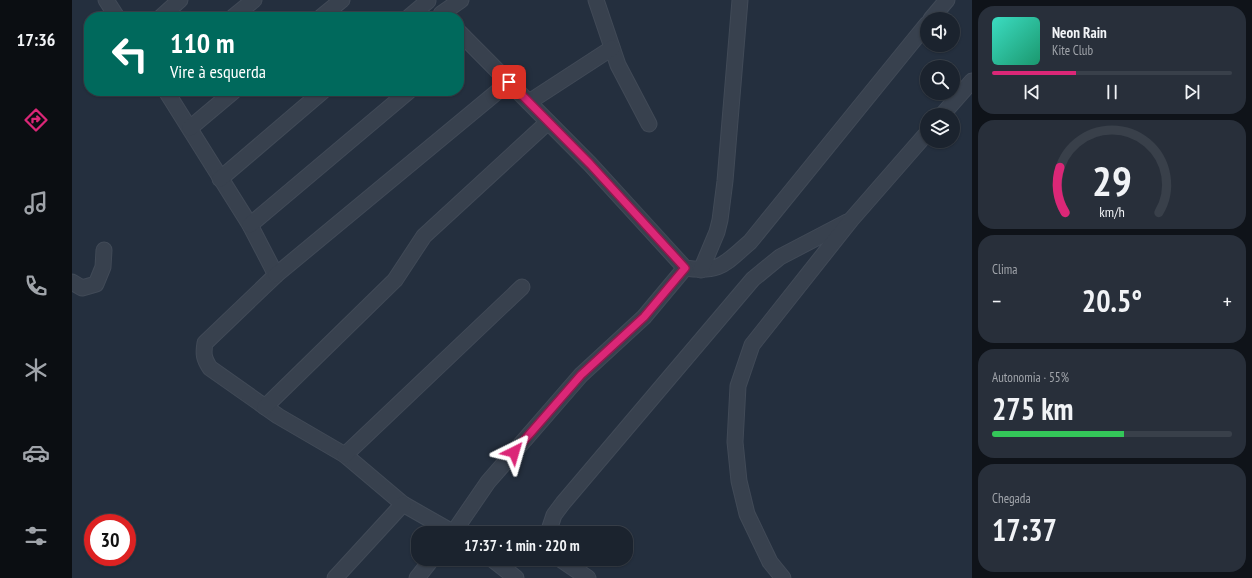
<!DOCTYPE html>
<html lang="pt">
<head>
<meta charset="utf-8">
<style>
  body { margin:0; font-family:"PT Sans Narrow",sans-serif; background:#282f3a; color:#f1f3f6; height:100vh; display:flex; flex-direction:column; font-size:15px; white-space:nowrap }
  * { box-sizing:border-box; margin:0 }
  p { font-size:13px; color:#a0a4aa }
  .icon { flex:none; width:22px; height:22px; fill:none; stroke:currentColor; stroke-width:2; stroke-linecap:round; stroke-linejoin:round }
  .map { position:relative; flex:1; overflow:hidden }
  .side { display:flex; flex-direction:column; gap:6px; padding:6px; background:#0f1319; width:280px }
  .side>* { flex:none }
  .top-card { position:absolute; left:12px; top:12px; width:380px; height:84px; border-radius:16px; box-shadow:0 1px 3px #0004,0 0 0 1px #39404a; background:#00695c; color:#fff; overflow:hidden }
  .tools { position:absolute; left:848px; top:12px; display:grid; gap:8px }
  .tools a { display:grid; place-items:center; width:40px; height:40px; border-radius:50%; background:#1b232e; box-shadow:0 1px 3px #0004,0 0 0 1px #39404a; font-size:20px }
  .speed { position:absolute; left:12px; top:514px; display:flex; gap:8px; font-size:20px; font-weight:700; text-align:center }
  .speed>* { display:grid; place-content:center; width:52px; height:52px; border-radius:50%; background:#1b232e; box-shadow:0 1px 3px #0004,0 0 0 1px #39404a; line-height:1 }
  .speed .limit { border:6px solid #d22; background:#fff; color:#111 }
  .pin { position:absolute; display:grid; place-items:center; width:34px; height:34px; color:#fff; margin:-17px; border-radius:8px; box-shadow:0 2px 6px #0006 }
  .me { position:absolute; width:44px; margin:-22px; rotate:40deg; stroke-linejoin:round; filter:drop-shadow(0 0 3px #0008) }
  .turn { display:flex; align-items:center; gap:14px; height:84px; padding:0 20px; font-size:18px }
  .turn .icon { width:52px; height:52px; stroke-width:2.5 }
  .turn b { display:block; font-size:28px; line-height:34px }
  .big { font-size:30px; font-weight:600; line-height:1.1 }
  .side .card { flex:1; display:flex; flex-direction:column; justify-content:center; gap:6px; min-width:0; padding:0 14px; border-radius:16px; background:#282f3a }
  .side .dial { align-items:center; gap:0 }
  .dial svg { height:104px; overflow:visible; fill:none; stroke:#39404a; stroke-width:7; stroke-linecap:round; text-anchor:middle }
  .dial text { fill:#f1f3f6; stroke:none }
  .song { display:flex; align-items:center; gap:12px }
  .cover { width:48px; height:48px; border-radius:6px; background:linear-gradient(135deg,hsl(170 70% 55%),hsl(160 70% 35%)) }
  .played { height:4px; border-radius:2px; background:linear-gradient(90deg,#db2777 35%,#39404a 35%) }
  .keys { display:flex; justify-content:space-around; direction:ltr }
  .heat { display:flex; justify-content:space-between; align-items:center; font-size:22px; direction:ltr }
  .charge { height:6px; border-radius:3px; background:linear-gradient(90deg,#34c759 55%,#39404a 0) }
  .trip { position:absolute; left:339px; top:526px; width:222px; height:40px; border-radius:16px; background:#1b232e; box-shadow:0 1px 3px #0004,0 0 0 1px #39404a; font-weight:600; line-height:40px; text-align:center }
  main { display:flex; flex:1; min-height:0 }
  .dock { display:flex; flex-direction:column; width:72px; justify-content:space-around; align-items:center; background:#0b0e12; color:#a0a4aa }
  .dock .icon { width:28px; height:28px }
  .dock .current { color:#db2777 }
  .dock b { font-size:18px; color:#f1f3f6 }
  .map>svg:first-child { display:block }
  .lines { fill:none; stroke-linecap:round; stroke-linejoin:round }
  .street-casing { stroke:#414a57; stroke-width:17 }
  .street { stroke:#38414e; stroke-width:15 }
  .route-casing { stroke:#8e194d; stroke-width:10 }
  .route { stroke:#db2777; stroke-width:7 }
</style>
</head>
<body>
<main>
<nav class="dock">
<b>17:36</b>
<svg class="icon current" aria-label="directions" viewBox="0 0 24 24"><path d="M12 3l9 9-9 9-9-9zM9 14v-3h6M13 9l2 2-2 2"/></svg>
<svg class="icon" aria-label="music" viewBox="0 0 24 24"><path d="M9 18V5l10-2v13"/><circle cx="6" cy="18" r="3"/><circle cx="16" cy="16" r="3"/></svg>
<svg class="icon" aria-label="phone" viewBox="0 0 24 24"><path d="M5 4h4l2 5-3 2q2 4 5 5l2-3 5 2v4C11 20 4 13 5 4z"/></svg>
<svg class="icon" aria-label="climate" viewBox="0 0 24 24"><path d="M12 3v18M4 7l16 10M4 17L20 7"/></svg>
<svg class="icon" aria-label="car" viewBox="0 0 24 24"><path d="M5 17H2v-5l4-1 3-4h7l3 4 3 1v5h-3M9 17h6M6 11h13"/><circle cx="7" cy="17" r="2"/><circle cx="17" cy="17" r="2"/></svg>
<svg class="icon" aria-label="filters" viewBox="0 0 24 24"><path d="M4 7h16M4 17h16"/><circle cx="9" cy="7" r="2"/><circle cx="15" cy="17" r="2"/></svg>
</nav>
<div class="map">
<svg width="900" height="578" viewBox="0 0 900 578">
  <rect width="100%" height="100%" fill="#242f3e"/>
  <g class="lines">
    <defs>
      <g id="street">
        <path d="M34,0L45,17"/>
        <path d="M524,0L546,65L577,124"/>
        <path d="M369,14L389,0"/>
        <path d="M89,17L108,0"/>
        <path d="M161,17L182,0"/>
        <path d="M249,17L270,0"/>
        <path d="M337,17L356,1"/>
        <path d="M859,19L875,0"/>
        <path d="M387,32L518,164L613,268C649,273 652,264 678,242L855,24"/>
        <path d="M94,91L178,225L204,275L133,343C131,354 132,359 138,368L206,416L273,455L331,504L382,533"/>
        <path d="M457,102L540,48"/>
        <path d="M870,115L900,81"/>
        <path d="M118,128L162,91"/>
        <path d="M148,179L251,91"/>
        <path d="M178,225L337,91"/>
        <path d="M629,270L645,232L648,220L653,181L668,0"/>
        <path d="M204,275L437,82"/>
        <path d="M0,282L10,288L24,284L31,267L32,250"/>
        <path d="M193,407L323,280L352,236L476,122"/>
        <path d="M273,455L450,287"/>
        <path d="M381,533L416,482L469,421L509,375L572,317L613,268"/>
        <path d="M476,533L482,515L491,503L681,279L708,257L775,222"/>
        <path d="M420,559L444,578"/>
        <path d="M488,559L516,578"/>
        <path d="M263,578L331,504"/>
        <path d="M345,578L360,559"/>
        <path d="M711,578L698,562L675,514L667,481L663,442L666,386L680,345L779,220L855,133"/>
      </g>
    </defs>
    <!-- street casing -->
    <use href="#street" class="street-casing"/>
    <!-- street -->
    <use href="#street" class="street"/>
  </g>
  <g class="lines">
    <defs>
      <path id="route" d="M437,82L518,164L613,268L572,317L509,375L442,452"/>
    </defs>
    <!-- route casing -->
    <use href="#route" class="route-casing"/>
    <!-- route -->
    <use href="#route" class="route"/>
  </g>
</svg>
<div class="tools">
<a><svg class="icon" aria-label="sound" viewBox="0 0 24 24"><path d="M4 9h4l5-4v14l-5-4H4zM17 9q2 3 0 6"/></svg></a>
<a><svg class="icon" aria-label="search" viewBox="0 0 24 24"><circle cx="10" cy="10" r="6"/><path d="M15 15l6 6"/></svg></a>
<a><svg class="icon" aria-label="layers" viewBox="0 0 24 24"><path d="M12 4l9 5-9 5-9-5zM3 14l9 5 9-5"/></svg></a>
</div>
<div class="speed"><div class="limit">30</div></div>
<div class="pin" style="left:437px;top:82px;background:#d93025"><svg class="icon" aria-label="arrive" viewBox="0 0 24 24"><path d="M6 21V4h12l-3 4 3 4H6"/></svg></div>
<svg class="me" style="left:442px;top:452px" viewBox="-20 -20 40 40"><path d="M0-17L14 15 0 8-14 15z" fill="#db2777" stroke="#fff" stroke-width="4"/></svg>
<div class="trip">17:37 · 1 min · 220 m</div>
<div class="top-card">
<div class="turn"><svg class="icon" aria-label="left" viewBox="0 0 24 24"><path d="M17 20v-9H6M10 6l-5 5 5 5"/></svg><div><b>110 m</b>Vire à esquerda</div></div>
</div>
</div>
<section class="side">
<div class="card">
<div class="song"><i class="cover"></i><div><b>Neon Rain</b><p>Kite Club</p></div></div>
<div class="played"></div>
<div class="keys"><svg class="icon" aria-label="previous" viewBox="0 0 24 24"><path d="M18 5L8 12l10 7zM5 5v14"/></svg><svg class="icon" aria-label="pause" viewBox="0 0 24 24"><path d="M8 5v14M16 5v14"/></svg><svg class="icon" aria-label="next" viewBox="0 0 24 24"><path d="M6 5l10 7-10 7zM19 5v14"/></svg></div>
</div>
<div class="card dial"><svg viewBox="0 0 100 80">
<path d="M14 69A42 42 0 1 1 86 69"/>
<path d="M14 69A42 42 0 0 1 10 34" stroke="#db2777"/>
<text x="50" y="56" font-size="32" font-weight="700">29</text>
<text x="50" y="72" font-size="11">km/h</text>
</svg></div>
<div class="card"><p>Clima</p>
<div class="heat"><a>−</a><b class="big">20.5°</b><a>+</a></div>
</div>
<div class="card"><p>Autonomia · 55%</p><b class="big">275 km</b><div class="charge"></div></div>
<div class="card"><p>Chegada</p><b class="big">17:37</b></div>
</section>
</main>
</body>
</html>
